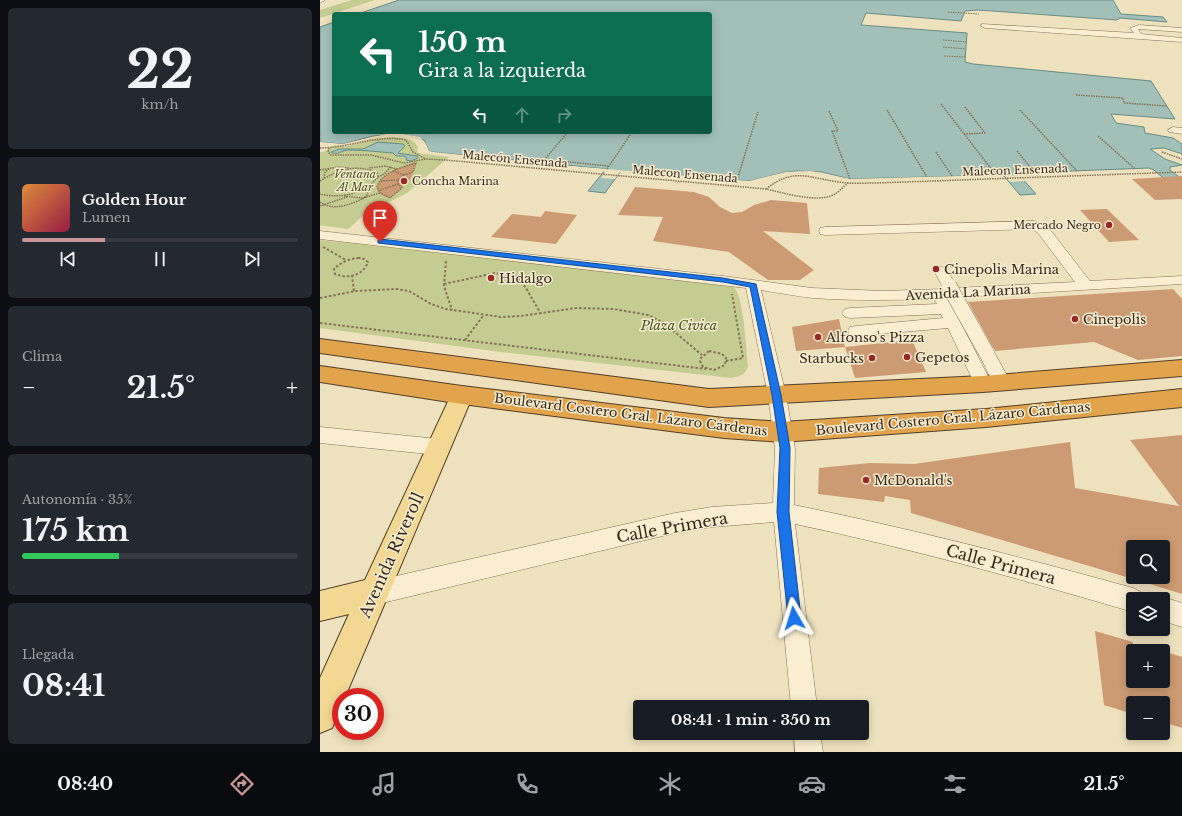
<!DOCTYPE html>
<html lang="es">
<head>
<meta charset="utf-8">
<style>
  body { margin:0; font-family:"Libre Baskerville",serif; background:#242831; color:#f1f3f6; height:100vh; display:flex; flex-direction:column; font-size:15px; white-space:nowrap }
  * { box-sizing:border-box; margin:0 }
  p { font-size:13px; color:#9ea1a6 }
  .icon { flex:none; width:22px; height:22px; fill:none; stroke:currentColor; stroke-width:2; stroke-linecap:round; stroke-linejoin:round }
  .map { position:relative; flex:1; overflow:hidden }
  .side { display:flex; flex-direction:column; gap:8px; padding:8px; background:#0d0f14; width:320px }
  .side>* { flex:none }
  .banner { position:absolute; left:12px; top:12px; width:380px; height:122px; border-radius:4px; box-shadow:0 2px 10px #0003; background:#0b6e4f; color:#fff; overflow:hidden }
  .fabs { position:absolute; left:806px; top:540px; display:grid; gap:8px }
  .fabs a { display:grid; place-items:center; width:44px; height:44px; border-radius:4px; background:#171b24; box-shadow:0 2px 10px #0003; font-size:20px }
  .speed { position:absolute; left:12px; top:688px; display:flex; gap:8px; font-size:20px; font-weight:700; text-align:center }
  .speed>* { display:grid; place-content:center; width:52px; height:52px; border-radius:50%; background:#171b24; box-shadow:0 2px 10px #0003; line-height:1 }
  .speed .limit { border:6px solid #d22; background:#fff; color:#111 }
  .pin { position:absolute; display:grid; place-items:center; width:34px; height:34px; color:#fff; margin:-41px -17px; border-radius:50% 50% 50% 0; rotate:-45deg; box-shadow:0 0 4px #0007 }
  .pin .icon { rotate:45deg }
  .me { position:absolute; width:44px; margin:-22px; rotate:354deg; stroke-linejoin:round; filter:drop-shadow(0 0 3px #0008) }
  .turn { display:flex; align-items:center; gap:14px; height:84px; padding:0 20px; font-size:18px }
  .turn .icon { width:52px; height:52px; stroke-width:2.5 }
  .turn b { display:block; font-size:28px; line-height:34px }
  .lanes { display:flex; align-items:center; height:38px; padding:0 20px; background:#0003; justify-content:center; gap:20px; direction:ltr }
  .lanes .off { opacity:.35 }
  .big { font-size:30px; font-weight:700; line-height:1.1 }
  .side .card { flex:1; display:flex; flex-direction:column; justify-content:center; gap:6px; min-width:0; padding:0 14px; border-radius:6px; background:#242831 }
  .side .dial { align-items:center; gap:0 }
  .dial b { font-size:52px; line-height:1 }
  .song { display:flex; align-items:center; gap:12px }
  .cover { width:48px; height:48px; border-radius:6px; background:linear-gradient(135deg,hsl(30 70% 55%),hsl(340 70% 35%)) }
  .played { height:4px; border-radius:2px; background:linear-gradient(90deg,#c89898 30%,#363941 30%) }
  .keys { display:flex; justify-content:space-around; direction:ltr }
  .heat { display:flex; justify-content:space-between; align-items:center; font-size:22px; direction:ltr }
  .charge { height:6px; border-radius:3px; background:linear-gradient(90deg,#34c759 35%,#363941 0) }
  .trip { position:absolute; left:313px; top:700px; width:236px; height:40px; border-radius:4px; background:#171b24; box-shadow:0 2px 10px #0003; font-weight:700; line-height:40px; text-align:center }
  .tabs { display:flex; height:64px; justify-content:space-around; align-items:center; background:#090b0e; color:#9ea1a6 }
  .tabs .icon { width:28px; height:28px }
  .tabs .selected { color:#c89898 }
  .tabs b { font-size:18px; color:#f1f3f6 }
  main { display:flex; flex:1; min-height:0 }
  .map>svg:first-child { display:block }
  .green { fill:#c4cc92 }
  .water { fill:#a2c0b8; stroke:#698d85 }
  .pier { fill:#eee1be }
  .building { fill:#cd9b73 }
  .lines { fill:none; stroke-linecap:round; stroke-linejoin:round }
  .minor-casing { stroke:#877257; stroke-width:1 }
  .major-casing { stroke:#543f2b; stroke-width:2 }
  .highway-casing { stroke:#543f2b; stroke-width:2 }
  .path-far2 { stroke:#877257; stroke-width:1; stroke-dasharray:1.5 1; stroke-linecap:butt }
  .path-far1 { stroke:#877257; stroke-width:1.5; stroke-dasharray:1.5 1; stroke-linecap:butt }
  .path { stroke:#877257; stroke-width:2; stroke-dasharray:2.5 2; stroke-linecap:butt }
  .minor { fill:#f9eed1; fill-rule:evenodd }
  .major { fill:#f3d894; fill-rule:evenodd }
  .highway { fill:#e1a34c; fill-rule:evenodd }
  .minor-bridge-casing { stroke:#877257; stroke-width:16; stroke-linecap:butt }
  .minor-bridge { stroke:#f9eed1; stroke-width:15 }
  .route { fill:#1a73e8; stroke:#114b97 }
  .poi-dot { fill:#972826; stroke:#f6ebce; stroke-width:1.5 }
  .labels { text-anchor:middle; stroke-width:3; stroke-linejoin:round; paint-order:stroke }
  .far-street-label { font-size:11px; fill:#36291c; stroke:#f6ebce }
  .far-park-label { font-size:11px; font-style:italic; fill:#455322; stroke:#f6ebce }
  .far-poi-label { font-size:11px; fill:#36291c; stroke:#f6ebce; text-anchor:start }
  .poi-label { font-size:13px; fill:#36291c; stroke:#f6ebce; text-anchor:start }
  .street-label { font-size:13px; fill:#36291c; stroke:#f6ebce }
  .park-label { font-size:13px; font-style:italic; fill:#455322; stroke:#f6ebce }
  .near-street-label { font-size:16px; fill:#36291c; stroke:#f6ebce }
</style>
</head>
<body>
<main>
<section class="side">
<div class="card dial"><b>22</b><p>km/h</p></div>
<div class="card">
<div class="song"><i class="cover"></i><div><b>Golden Hour</b><p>Lumen</p></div></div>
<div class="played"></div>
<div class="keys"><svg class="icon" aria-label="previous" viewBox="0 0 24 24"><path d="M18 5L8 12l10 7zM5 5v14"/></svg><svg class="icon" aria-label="pause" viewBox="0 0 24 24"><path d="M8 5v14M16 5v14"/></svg><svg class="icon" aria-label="next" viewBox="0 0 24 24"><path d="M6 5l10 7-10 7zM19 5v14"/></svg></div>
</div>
<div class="card"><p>Clima</p>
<div class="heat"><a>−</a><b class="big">21.5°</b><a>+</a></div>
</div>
<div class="card"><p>Autonomía · 35%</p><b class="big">175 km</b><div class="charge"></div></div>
<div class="card"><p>Llegada</p><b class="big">08:41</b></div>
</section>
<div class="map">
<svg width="862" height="752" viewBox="0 0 862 752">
  <rect width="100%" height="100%" fill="#eee1be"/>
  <!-- green -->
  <g class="green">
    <path d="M32,0H55L0,18V10Z"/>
    <path d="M75,137C84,138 94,139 98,147L97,153L129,157L87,193L44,215L28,229L0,225V152H4L15,145L28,146L52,139Z"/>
    <path d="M0,240L402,283C408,284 414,285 417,292C424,307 426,347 428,366C426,375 420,376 411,378L181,352L0,328Z"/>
  </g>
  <!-- water -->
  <g class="water">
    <path d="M79,0H793L801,14L843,17L847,22L800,18L797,20L784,19L658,10L645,11L641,21L546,13L541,25L647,33L645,62L653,64L831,81L855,119L791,114L796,123L824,127L825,133L853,138L862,144V154L844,148L830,149L845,159L862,165L850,167V170L862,179L855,188L834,170L829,168L700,173V176L716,194L700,195L683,175L530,179L502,172L477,171L466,172L429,181L301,171L285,193L268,191L286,169L113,152L109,151L104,140L83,134H74L53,136L23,144L0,142V27L14,22V132H390V14H38Z"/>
    <path d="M58,142L83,144L85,146L78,153L97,156L98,158L91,161L86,160L87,158L84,156H76L73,153C59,152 44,150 29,150C22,150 17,156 11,152L19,149H43Z"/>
  </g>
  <!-- pier -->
  <path class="pier" d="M66,134H83L100,137L106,144L109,151L113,152L227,164L429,181L466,172L491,171L530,179L676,175L685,176L700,175L705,181L690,182L685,176L529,180L498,174L480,172L462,174L436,183L300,172L295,179L281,178L285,172L283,171L112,154L107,153L105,144L99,139L83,136L53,138L24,146L0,144V142L23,144Z"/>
  <!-- building -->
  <g class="building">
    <path d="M95,162L92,177L87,183L70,198L63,196L58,191L57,188L58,183L64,177L73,171Z"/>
    <path d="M862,176V199L835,200L812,179Z"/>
    <path d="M315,187L374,192L389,197L400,207L412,213L422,212L434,205L451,200L487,203L490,234L443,231L494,270L480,280H448L409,252L333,241L343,217L298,215Z"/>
    <path d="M787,209L819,240L789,242L760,210Z"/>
    <path d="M225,211L257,215L236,244L171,237L192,214L221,217Z"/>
    <path d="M853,289L862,299V356L818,360L774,342L675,351L648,302Z"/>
    <path d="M519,319L525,347L476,351L472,327Z"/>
    <path d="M592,340L606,372L535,378L525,347Z"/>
    <path d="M862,435V594L817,580V577H843V547H813V579L591,513L590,500L565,496L564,502L498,494L499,468L550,463L594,464L750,442L755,488L859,506L810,440Z"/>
    <path d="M775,631L813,642V681H843V651L862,657V728L843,722V703H813V714L784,705Z"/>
  </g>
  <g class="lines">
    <defs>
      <g id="minor">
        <path d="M0,0H5L0,3Z"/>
        <path d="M662,24L814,33L810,28L819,25L862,28V32L818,29L821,34L862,38V42L665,28L661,26Z"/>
        <path d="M853,127L862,128V134L849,132L848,130Z"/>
        <path d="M714,221L728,227L770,281L862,276V284L628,298L672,384L669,389L663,390L657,389L628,328L536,336L530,335L528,331L530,327L536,326L623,318L621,314L530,318L525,317L522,313L525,309L530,308L617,304L614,299C574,300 534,301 493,298C476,296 459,293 441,290L466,395L475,449L474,505C588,528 701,557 813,588L821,592L824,599H813V612C701,579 589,548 475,524L497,707H471L454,522L392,527L355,533L54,605L46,601L42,593L46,585L54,581L355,513L392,507L453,503L455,449L448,395L426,288L0,239V231L403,276L492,288L562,291L624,289L614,271L616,268L621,267L626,268L636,286L635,288L755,282L718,233L712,229L505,235L500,234L499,231L500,228L505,227Z"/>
        <path d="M666,346L672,348L674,352L691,383L688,388L682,389L676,388L673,383L658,352L660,348Z"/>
        <path d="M0,427L118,439L125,441L127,447L125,453L118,455L0,443Z"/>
        <path d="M843,597L862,603V627L843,621V599H839Z"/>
        <path d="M474,733H500L503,752H475Z"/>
      </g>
      <path id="major" d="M142,386L150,389L153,395L25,697H21V707L12,728L0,733V678L29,614L0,621V591L45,580L131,395L134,389Z"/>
      <g id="highway">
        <path d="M0,339L389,389L663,376L862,360V376L663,392L389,407L0,353Z"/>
        <path d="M0,366L142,386L404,418L462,422L666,409L862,389V407L666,427L462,442L404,438L142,404L0,382Z"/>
      </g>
    </defs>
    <!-- minor casing -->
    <use href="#minor" class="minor-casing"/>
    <!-- major casing -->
    <use href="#major" class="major-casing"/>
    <!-- highway casing -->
    <use href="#highway" class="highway-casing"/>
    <!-- path-far2 -->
    <g class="path-far2">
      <path d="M628,12L659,14"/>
      <path d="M623,40L647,42"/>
      <path d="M623,47L646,49"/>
      <path d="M624,56L645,57"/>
    </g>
    <!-- path-far1 -->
    <g class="path-far1">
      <path d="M756,95L803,98L804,103L847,106"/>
      <path d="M621,104L676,175"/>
      <path d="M567,110L607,177"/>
      <path d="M700,110L757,171"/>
      <path d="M509,111L518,131H512L530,179"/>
      <path d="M644,134L665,133L645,107"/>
      <path d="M778,136L815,169"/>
      <path d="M0,148C29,148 57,134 86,140L93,152L106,159"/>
      <path d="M9,148L8,152L11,155H51L84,163L106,159L125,160L446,189C464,193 497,203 513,195C519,192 523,187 528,183"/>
      <path d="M697,151L715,173"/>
      <path d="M616,152L632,176"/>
      <path d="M842,152L862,159"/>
      <path d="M210,158L288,166"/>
      <path d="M221,160L233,167"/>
      <path d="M224,160L248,132"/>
      <path d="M96,163L93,172L84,175L78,180V184L82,188L70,198L60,193L57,187C62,172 82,167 96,163Z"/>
      <path d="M49,168L65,166L77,169"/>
      <path d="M287,169L312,132"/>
      <path d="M0,170L18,167L29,168"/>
      <path d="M73,171L84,175"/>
      <path d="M58,177L64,174L71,167"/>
      <path d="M4,178L5,172L10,168"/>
      <path d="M417,180L438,112"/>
      <path d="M0,181C18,170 37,163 57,173L58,177C44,194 21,199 0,194"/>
      <path d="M61,181L78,180"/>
      <path d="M446,189C474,167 488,178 519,182C531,184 544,183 556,183L862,172"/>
      <path d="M58,191L78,184"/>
      <path d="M24,196L42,198L60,193"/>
      <path d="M0,202C14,212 32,204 46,197L51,185"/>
      <path d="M0,206L27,197"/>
    </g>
    <!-- path -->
    <g class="path">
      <path d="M3,247L26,260"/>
      <path d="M38,258H42L48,262C43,276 28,279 15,274L14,269C21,262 29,259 38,258Z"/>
      <path d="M126,261L124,286L132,310"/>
      <path d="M32,275L34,292"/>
      <path d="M124,284L175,273L196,276L206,288L221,314"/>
      <path d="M0,298L36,291L76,289L89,291L111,304L126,309L181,317L201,316L256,308L294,309L328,315L344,323L382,355"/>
      <path d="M0,323L386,369"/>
      <path d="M145,340L163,316"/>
      <path d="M389,351L402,354L406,358L405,365L394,370L383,367L380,361L381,358Z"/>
      <path d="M406,361L423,358L412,294"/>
    </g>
    <!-- minor -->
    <use href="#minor" class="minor"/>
    <!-- major -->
    <use href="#major" class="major"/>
    <!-- highway -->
    <use href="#highway" class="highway"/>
    <defs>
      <path id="minor-bridge" d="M629,286L666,352"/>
    </defs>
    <!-- minor-bridge casing -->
    <use href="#minor-bridge" class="minor-bridge-casing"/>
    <!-- minor-bridge -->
    <use href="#minor-bridge" class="minor-bridge"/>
  </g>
  <!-- route -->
  <path class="route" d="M60,239L403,278L436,284L461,395L470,448L469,512L481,618L479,623L474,625L470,623L468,618L457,512L460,448L452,395L430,287L403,282L58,243V240Z"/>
  <!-- markers -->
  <g class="poi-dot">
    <circle cx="84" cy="181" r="4"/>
    <circle cx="789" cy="225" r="4"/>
    <circle cx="616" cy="269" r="4"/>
    <circle cx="171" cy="278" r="4"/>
    <circle cx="755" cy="319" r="4"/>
    <circle cx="498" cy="337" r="4"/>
    <circle cx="587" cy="357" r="4"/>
    <circle cx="552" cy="358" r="4"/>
    <circle cx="546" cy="480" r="4"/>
  </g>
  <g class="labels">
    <!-- far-street labels -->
    <g class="far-street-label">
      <text transform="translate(195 159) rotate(5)" y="4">Malecón Ensenada</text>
      <text transform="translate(695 170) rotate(-2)" y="4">Malecon Ensenada</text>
      <text transform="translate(365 174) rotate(5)" y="4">Malecon Ensenada</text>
    </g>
    <!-- far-park labels -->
    <g class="far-park-label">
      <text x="35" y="178">Ventana<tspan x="35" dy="13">Al Mar</tspan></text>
    </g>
    <!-- far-poi labels -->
    <g class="far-poi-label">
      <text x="92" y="185">Concha Marina</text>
      <text x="781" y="229" text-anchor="end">Mercado Negro</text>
    </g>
    <!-- poi labels -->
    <g class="poi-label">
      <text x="624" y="274">Cinepolis Marina</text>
      <text x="179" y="283">Hidalgo</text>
      <text x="763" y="324">Cinepolis</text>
      <text x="506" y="342">Alfonso's Pizza</text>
      <text x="595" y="362">Gepetos</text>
      <text x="544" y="363" text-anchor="end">Starbucks</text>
      <text x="554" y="485">McDonald's</text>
    </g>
    <!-- street labels -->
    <g class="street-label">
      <text transform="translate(648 292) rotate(-3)" y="5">Avenida La Marina</text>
      <text transform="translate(311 414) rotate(7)" y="5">Boulevard Costero Gral. Lázaro Cárdenas</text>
      <text transform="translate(633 418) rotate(-5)" y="5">Boulevard Costero Gral. Lázaro Cárdenas</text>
    </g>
    <!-- park labels -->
    <g class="park-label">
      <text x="359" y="330">Plaza Civica</text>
    </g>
    <!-- near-street labels -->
    <g class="near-street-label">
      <text transform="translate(352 527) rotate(-10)" y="6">Calle Primera</text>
      <text transform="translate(71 555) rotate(-66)" y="6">Avenida Riveroll</text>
      <text transform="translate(681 564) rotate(15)" y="6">Calle Primera</text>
    </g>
  </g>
</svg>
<div class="fabs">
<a><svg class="icon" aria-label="search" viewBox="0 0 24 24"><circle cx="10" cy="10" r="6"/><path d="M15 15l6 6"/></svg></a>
<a><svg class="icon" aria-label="layers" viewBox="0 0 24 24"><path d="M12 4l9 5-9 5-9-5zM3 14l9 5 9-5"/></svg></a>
<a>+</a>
<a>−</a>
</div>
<div class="speed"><div class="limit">30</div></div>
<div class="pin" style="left:60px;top:242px;background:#d93025"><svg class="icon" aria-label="arrive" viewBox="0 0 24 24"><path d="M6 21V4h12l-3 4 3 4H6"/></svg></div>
<svg class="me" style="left:474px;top:618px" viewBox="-20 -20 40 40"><path d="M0-17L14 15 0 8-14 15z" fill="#1a73e8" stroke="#fff" stroke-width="4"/></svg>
<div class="trip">08:41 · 1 min · 350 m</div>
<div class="banner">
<div class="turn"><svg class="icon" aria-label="left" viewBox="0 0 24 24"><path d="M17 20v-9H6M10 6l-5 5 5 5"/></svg><div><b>150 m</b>Gira a la izquierda</div></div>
<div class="lanes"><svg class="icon" aria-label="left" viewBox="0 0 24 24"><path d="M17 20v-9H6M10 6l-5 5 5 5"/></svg><svg class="icon off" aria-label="ahead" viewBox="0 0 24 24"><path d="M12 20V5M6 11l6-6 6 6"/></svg><svg class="icon off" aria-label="right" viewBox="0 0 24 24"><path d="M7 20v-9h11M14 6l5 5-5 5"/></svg></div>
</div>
</div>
</main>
<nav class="tabs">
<b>08:40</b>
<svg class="icon selected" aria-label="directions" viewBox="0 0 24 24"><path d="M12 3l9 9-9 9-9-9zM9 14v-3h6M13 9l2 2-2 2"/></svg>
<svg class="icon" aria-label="music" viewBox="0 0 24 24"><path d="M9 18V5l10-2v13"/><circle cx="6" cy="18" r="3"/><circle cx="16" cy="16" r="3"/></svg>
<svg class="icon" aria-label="phone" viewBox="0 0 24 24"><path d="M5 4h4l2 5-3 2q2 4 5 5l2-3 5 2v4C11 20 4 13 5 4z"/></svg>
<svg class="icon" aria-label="climate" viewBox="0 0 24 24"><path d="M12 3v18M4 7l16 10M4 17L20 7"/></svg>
<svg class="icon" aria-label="car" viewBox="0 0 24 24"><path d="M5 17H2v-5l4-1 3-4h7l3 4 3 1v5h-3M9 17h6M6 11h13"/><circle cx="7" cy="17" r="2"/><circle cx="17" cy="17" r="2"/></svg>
<svg class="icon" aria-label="filters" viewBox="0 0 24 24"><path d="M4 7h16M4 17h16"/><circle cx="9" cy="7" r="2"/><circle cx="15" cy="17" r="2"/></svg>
<b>21.5°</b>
</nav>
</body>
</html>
